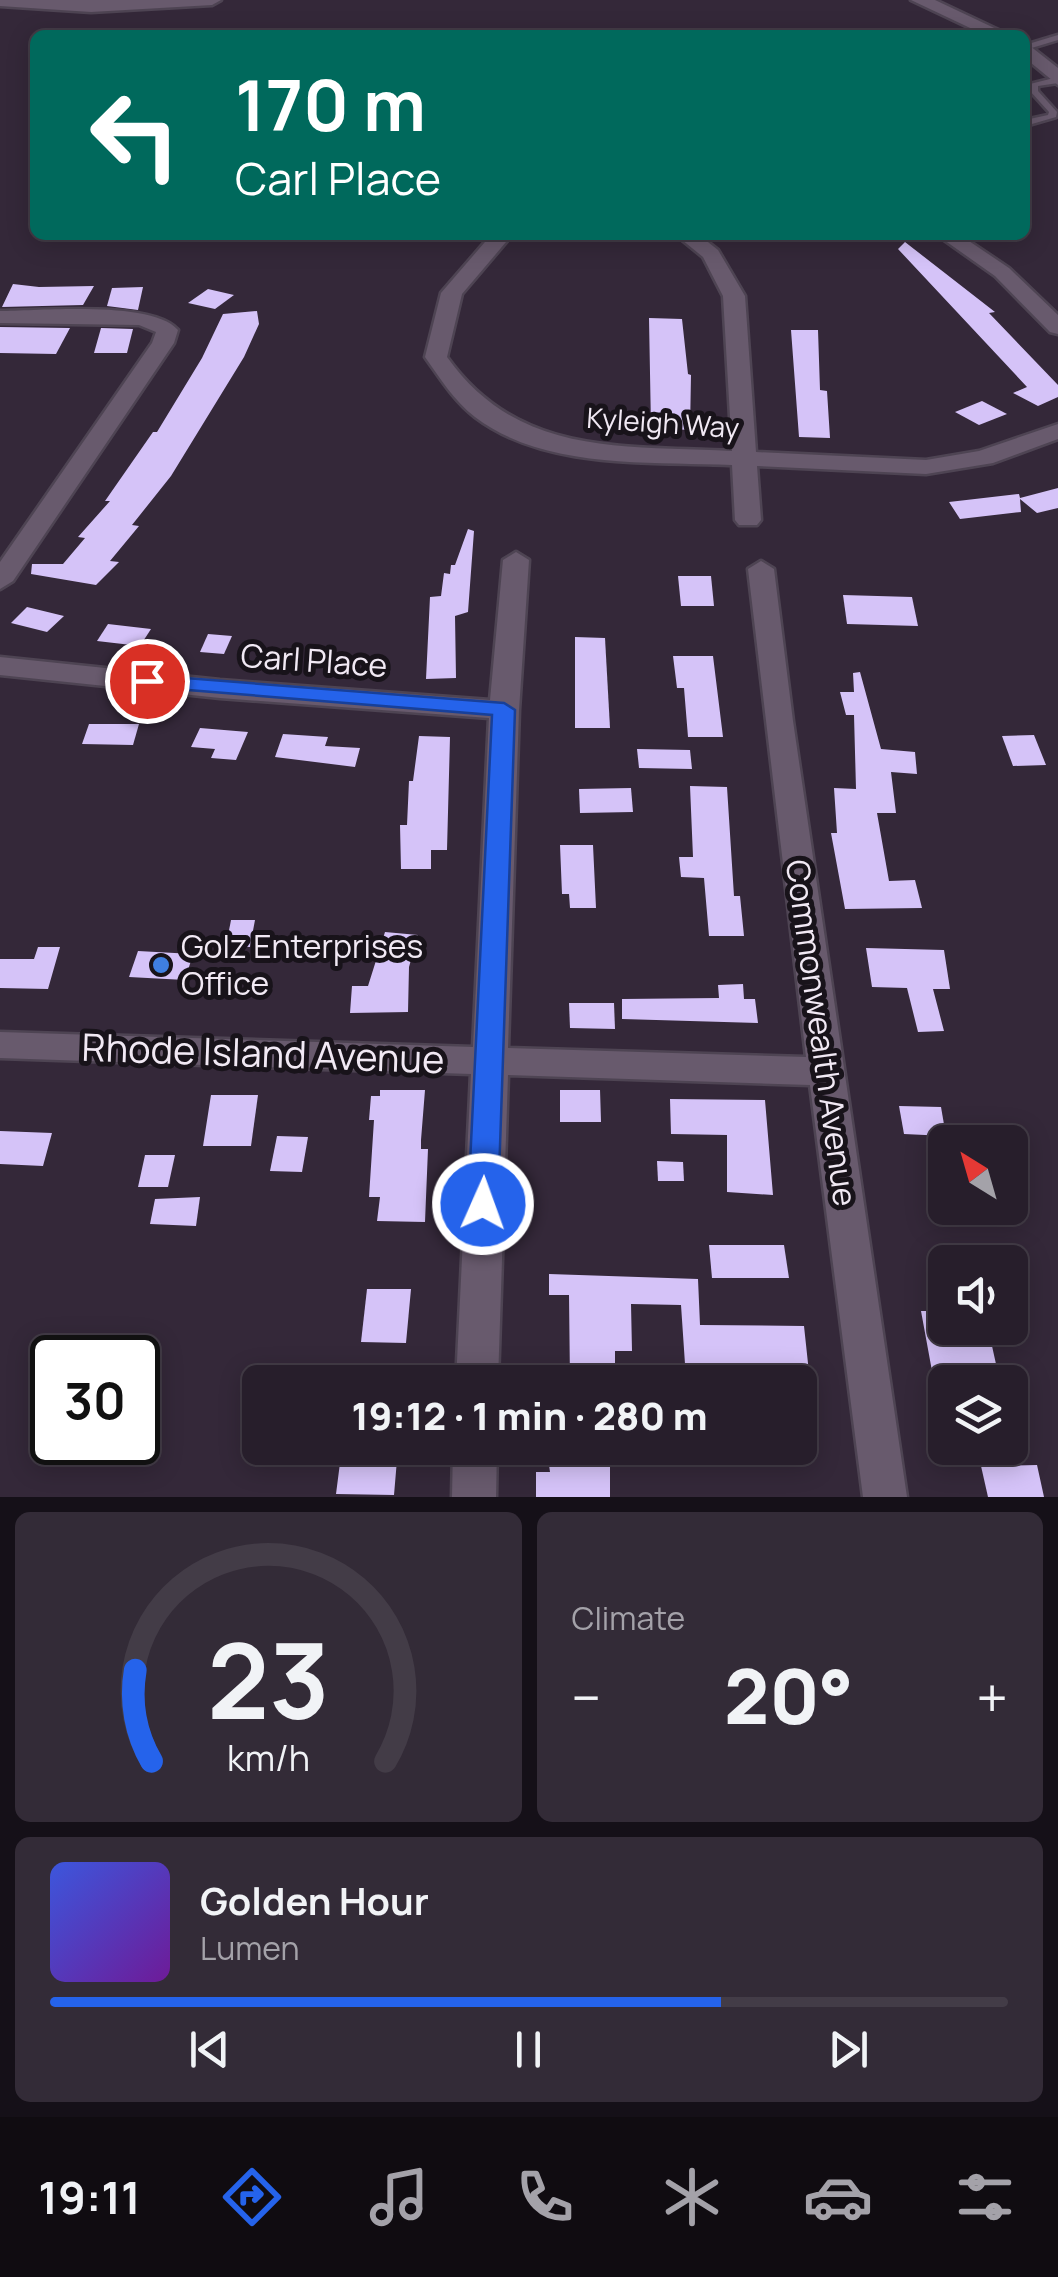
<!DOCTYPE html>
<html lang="en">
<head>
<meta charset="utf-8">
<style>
  body { margin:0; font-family:Manrope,sans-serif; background:#332b37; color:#f1f3f6; height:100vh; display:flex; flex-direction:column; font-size:38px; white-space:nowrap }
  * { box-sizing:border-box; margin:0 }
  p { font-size:32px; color:#a4a2a9 }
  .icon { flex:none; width:55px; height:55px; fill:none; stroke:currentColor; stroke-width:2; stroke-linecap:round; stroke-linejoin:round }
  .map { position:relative; height:1497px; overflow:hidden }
  .drawer { display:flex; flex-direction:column; gap:15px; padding:15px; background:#151018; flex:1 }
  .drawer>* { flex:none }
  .hud { position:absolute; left:30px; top:30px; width:1000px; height:210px; border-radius:15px; box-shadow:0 5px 25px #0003,0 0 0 2px #433c47; background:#00695c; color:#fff; overflow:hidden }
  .needle { width:65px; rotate:323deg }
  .fabs { position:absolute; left:928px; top:1125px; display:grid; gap:20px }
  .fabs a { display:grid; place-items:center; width:100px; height:100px; border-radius:15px; background:#271e2b; box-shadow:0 5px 25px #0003,0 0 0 2px #433c47; font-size:50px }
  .speed { position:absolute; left:30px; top:1335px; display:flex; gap:20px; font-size:50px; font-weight:700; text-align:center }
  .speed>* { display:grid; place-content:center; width:130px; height:130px; border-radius:50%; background:#271e2b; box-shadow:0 5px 25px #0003,0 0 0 2px #433c47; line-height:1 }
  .speed .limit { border:5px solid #111; border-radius:15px; background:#fff; color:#111 }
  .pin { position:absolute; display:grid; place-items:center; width:85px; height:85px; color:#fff; margin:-42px; border:5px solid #fff; border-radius:50%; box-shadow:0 2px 10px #0007 }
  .me { position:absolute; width:110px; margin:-55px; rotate:2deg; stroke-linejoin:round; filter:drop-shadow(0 0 8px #0008) }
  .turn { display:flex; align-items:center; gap:35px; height:210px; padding:0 40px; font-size:45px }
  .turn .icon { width:130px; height:130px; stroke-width:2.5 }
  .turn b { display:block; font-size:70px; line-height:85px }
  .big { font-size:75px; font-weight:800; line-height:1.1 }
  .drawer .widget { flex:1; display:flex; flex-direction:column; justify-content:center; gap:15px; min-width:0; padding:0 35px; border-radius:15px; background:#332b37 }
  .drawer .dial { align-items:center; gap:0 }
  .dial svg { height:260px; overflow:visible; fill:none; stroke:#433c47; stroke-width:7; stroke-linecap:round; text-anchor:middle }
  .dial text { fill:#f1f3f6; stroke:none }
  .song { display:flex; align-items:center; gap:30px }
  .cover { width:120px; height:120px; border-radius:15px; background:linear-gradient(135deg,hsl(230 70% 55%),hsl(280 70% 35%)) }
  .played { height:10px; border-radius:5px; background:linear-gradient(90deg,#2563eb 70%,#433c47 70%) }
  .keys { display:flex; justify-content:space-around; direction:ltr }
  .heat { display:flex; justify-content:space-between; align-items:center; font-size:55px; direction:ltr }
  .drawer .tiles { flex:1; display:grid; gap:15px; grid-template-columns:1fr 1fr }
  .widget:last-child { grid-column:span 2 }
  .trip { position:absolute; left:242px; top:1365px; width:575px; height:100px; border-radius:15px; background:#271e2b; box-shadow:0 5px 25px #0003,0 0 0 2px #433c47; font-weight:800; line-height:100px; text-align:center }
  .menu { display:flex; height:160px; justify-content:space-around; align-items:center; background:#100c11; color:#a4a2a9 }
  .menu .icon { width:70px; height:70px }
  .menu .selected { color:#2563eb }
  .menu b { font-size:45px; color:#f1f3f6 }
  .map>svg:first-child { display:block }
  .building { fill:#d5c3f8 }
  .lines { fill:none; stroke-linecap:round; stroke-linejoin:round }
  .service-casing { stroke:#4e4453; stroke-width:5 }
  .minor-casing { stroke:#4e4453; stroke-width:5 }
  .tertiary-casing { stroke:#4e4453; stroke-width:5 }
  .service { fill:#685a6d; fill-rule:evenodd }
  .minor { fill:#685a6d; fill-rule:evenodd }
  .tertiary { fill:#685a6d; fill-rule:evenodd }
  .route { fill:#2563eb; stroke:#184099; stroke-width:2.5 }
  .shop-dot { fill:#3f7fe0; stroke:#18131a; stroke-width:4 }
  .labels { text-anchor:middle; stroke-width:10; stroke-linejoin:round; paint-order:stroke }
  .far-street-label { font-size:28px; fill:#f1e9f4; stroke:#18131a }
  .street-label { font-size:32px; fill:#f1e9f4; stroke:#18131a }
  .poi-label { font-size:32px; fill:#f1e9f4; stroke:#18131a; text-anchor:start }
  .near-street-label { font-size:38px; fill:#f1e9f4; stroke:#18131a }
</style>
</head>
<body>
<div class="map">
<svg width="1058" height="1497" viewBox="0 0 1058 1497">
  <rect width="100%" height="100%" fill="#342839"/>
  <!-- building -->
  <g class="building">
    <path d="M905,242L995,312L989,313L1058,385V397L1038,406L1013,393L1027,387L898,249Z"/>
    <path d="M13,284L39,287L94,286L83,305L2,307Z"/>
    <path d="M143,287L138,310L107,306L112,288Z"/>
    <path d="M208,289L234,295L215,309L188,303Z"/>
    <path d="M257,311L259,324L244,357L171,476L132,525L139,526L110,561L119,562L96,585L31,574L32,564H63L85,538L78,537L110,501H105L153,432H157L202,358L223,314Z"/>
    <path d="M649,318L682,319L688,374L691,375L690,430L651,428Z"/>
    <path d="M0,327L70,328L56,354L0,353Z"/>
    <path d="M101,328L133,329L127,353H94Z"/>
    <path d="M791,330H818L820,390L827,391L830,438L799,437Z"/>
    <path d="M982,401L1007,414L979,425L955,412Z"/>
    <path d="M1058,488V508L1037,513L1020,499L1021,512L960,519L949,502L1019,494L1020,498Z"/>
    <path d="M468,529L474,531L468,612L455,616L456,678L426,679L430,597L441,596L444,573L450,574L451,565H455Z"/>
    <path d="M678,576H711L714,606H681Z"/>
    <path d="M843,595L912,597L918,626L847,624Z"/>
    <path d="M27,607L64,616L47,632L11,623Z"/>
    <path d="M108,624L151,629L140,646L97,641Z"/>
    <path d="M208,634L232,636L224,654L200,652Z"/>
    <path d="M575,637L605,638L610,728H575Z"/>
    <path d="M673,656H713L723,737H688L684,688H677Z"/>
    <path d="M860,672L881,749L915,752L917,774L891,772L896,813H877L889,881L915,880L922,908L845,909L831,833H837L834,788L856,789L854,715H846L840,692H854L853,673Z"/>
    <path d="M89,724H139L133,745L82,744Z"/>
    <path d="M200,728L248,732L236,760L211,758L215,749L191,747Z"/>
    <path d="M283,734L328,737L325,746L360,748L355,767L275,757Z"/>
    <path d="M1034,735L1046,765L1013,766L1002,736Z"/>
    <path d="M419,736L450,737L447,850H431V869H401L400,825H407L409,781H413Z"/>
    <path d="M637,749L690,750L692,769L639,768Z"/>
    <path d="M690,786L727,787L734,896H740L744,936H709L704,878L681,877L679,857H693Z"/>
    <path d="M631,788L633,812L580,813L579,789Z"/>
    <path d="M560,845H593L596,908H570L569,894H562Z"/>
    <path d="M231,920H255L250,947L226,946Z"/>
    <path d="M385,932L418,935L409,967L408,1012L350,1013L352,986H368Z"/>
    <path d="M38,947H60L48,989L0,988V959H34Z"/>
    <path d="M866,948L944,950L950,989H933L944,1031L918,1032L907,988L872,987Z"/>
    <path d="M138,951L193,954L185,980L129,977Z"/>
    <path d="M743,984L744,999H755L758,1023L622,1019V999L719,998L718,985Z"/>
    <path d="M569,1003H614L615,1029L570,1028Z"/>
    <path d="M380,1090H425L421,1140V1149H428L425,1222L377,1221L380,1197H369L374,1120H369L371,1096H380Z"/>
    <path d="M560,1090H600L601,1122H560Z"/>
    <path d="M211,1095H258L251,1146H203Z"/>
    <path d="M670,1099L765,1100L773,1195L727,1192V1135L671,1134Z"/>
    <path d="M899,1106L941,1107L946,1136L904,1134Z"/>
    <path d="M0,1131L52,1133L43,1166L0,1164Z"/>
    <path d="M277,1136L308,1137L302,1172L270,1171Z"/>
    <path d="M145,1155H175L168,1187H138Z"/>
    <path d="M657,1161L683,1162L684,1181H658Z"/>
    <path d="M200,1197L196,1226L150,1224L155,1199Z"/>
    <path d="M709,1245H784L789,1278H712Z"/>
    <path d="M549,1274L698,1279L700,1325L804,1326L810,1382H750L749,1365L685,1364L681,1305L631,1304L632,1351H615V1363H604L605,1382H570L569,1295H549Z"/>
    <path d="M367,1289H411L406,1343L361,1342Z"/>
    <path d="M921,1311H945V1328H988L1000,1382H934Z"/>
    <path d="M357,1448H398L394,1495L336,1494L341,1455H356Z"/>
    <path d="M549,1465L610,1466V1497H536V1472H550Z"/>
    <path d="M1037,1465L1044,1497H988L981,1466Z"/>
  </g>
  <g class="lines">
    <defs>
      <g id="service">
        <path d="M1058,35V40L1025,50V45Z"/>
        <path d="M1058,77V83L1038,86V91L1057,112L1056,117L1025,126V120L1048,115L1049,112L1030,91V84Z"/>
      </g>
      <g id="minor">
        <path d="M491,235H512L462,294L447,357C518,457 622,445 732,451L723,296L703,257L676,235H699L718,250L745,296L756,452L926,460L979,451L1058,424V439L993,463L926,474L757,466L761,520L757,525H739L735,520L732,465C649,461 545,470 475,417C454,401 440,378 425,357L441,293Z"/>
        <path d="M937,235H960L1009,268L1058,315V334L1050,332L995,276Z"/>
        <path d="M0,311C40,311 152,300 178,330L174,343L13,581L0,589V562L152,343L156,332L139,325L0,323Z"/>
        <path d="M516,552L529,560L519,710L508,1048L806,1057L748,569L761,561L774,569L793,721L907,1497H863L810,1085L508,1075L498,1382H456L471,1074L0,1058V1032L473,1047L489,718L220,698L0,675V657L220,680L490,700L503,560Z"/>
        <path d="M453,1448H497L496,1497H452Z"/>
      </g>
      <g id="tertiary">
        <path d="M0,0H221L212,5L91,12L0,6Z"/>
        <path d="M911,0H935L1009,35H985Z"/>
        <path d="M1025,42L1058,68V85L1025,58Z"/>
      </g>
    </defs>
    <!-- service casing -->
    <use href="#service" class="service-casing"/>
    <!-- minor casing -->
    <use href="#minor" class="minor-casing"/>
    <!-- tertiary casing -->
    <use href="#tertiary" class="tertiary-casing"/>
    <!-- service -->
    <use href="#service" class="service"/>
    <!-- minor -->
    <use href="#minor" class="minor"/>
    <!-- tertiary -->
    <use href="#tertiary" class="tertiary"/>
  </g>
  <!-- route -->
  <path class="route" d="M147,675L504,703L515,710L498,1204L494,1213L483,1216L473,1213L468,1204L492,715L139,686L136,681Z"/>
  <!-- markers -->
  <circle class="shop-dot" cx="161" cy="965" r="10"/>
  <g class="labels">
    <!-- far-street labels -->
    <g class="far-street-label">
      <text transform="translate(663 423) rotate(4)" y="10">Kyleigh Way</text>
    </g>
    <!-- street labels -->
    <g class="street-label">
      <text transform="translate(314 661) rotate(4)" y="11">Carl Place</text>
      <text transform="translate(821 1033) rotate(82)" y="11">Commonwealth Avenue</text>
    </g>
    <!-- poi labels -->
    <g class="poi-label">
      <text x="181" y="958">Golz Enterprises<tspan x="181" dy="37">Office</tspan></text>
    </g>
    <!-- near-street labels -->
    <g class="near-street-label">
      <text transform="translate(263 1054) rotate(2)" y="13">Rhode Island Avenue</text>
    </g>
  </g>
</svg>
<div class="fabs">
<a><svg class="needle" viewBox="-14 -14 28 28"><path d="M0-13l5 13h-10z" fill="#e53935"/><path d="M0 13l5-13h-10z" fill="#a4a2a9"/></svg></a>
<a><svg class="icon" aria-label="sound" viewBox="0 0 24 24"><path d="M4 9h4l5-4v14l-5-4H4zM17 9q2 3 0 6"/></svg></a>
<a><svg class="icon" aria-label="layers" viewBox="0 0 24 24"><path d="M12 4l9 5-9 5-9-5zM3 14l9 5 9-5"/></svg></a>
</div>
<div class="speed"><div class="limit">30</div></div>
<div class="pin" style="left:147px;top:681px;background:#d93025"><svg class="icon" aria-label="arrive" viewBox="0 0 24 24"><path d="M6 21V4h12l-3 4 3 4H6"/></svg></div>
<svg class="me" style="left:483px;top:1204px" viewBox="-20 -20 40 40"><circle r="17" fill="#2563eb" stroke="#fff" stroke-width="3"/><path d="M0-11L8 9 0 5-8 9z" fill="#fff"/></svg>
<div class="trip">19:12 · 1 min · 280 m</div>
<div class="hud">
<div class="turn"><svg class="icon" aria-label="left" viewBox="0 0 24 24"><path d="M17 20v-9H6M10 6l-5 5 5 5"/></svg><div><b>170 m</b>Carl Place</div></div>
</div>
</div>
<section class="drawer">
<div class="tiles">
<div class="widget dial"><svg viewBox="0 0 100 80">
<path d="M14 69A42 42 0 1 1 86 69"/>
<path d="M14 69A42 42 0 0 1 9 41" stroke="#2563eb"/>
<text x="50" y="56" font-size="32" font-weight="700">23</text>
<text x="50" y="72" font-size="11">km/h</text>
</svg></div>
<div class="widget"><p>Climate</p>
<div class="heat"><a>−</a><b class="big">20°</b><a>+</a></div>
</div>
<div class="widget">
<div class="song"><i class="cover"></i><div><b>Golden Hour</b><p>Lumen</p></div></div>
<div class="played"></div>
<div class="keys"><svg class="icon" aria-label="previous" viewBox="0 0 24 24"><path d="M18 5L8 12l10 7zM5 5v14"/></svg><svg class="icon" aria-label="pause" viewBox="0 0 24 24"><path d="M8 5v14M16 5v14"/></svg><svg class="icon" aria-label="next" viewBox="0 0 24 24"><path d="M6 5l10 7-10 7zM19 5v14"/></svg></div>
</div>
</div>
</section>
<nav class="menu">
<b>19:11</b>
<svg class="icon selected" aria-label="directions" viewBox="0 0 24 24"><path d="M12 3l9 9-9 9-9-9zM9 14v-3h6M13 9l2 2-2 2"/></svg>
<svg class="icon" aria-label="music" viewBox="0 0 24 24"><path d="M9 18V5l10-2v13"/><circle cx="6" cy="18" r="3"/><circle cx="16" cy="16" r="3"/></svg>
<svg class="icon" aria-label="phone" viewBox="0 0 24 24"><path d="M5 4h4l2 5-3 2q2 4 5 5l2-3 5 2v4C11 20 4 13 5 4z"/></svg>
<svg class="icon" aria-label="climate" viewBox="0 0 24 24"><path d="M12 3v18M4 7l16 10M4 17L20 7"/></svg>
<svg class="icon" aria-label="car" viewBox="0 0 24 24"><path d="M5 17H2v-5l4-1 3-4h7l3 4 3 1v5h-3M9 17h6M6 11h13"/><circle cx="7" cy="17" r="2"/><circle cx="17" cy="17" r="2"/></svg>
<svg class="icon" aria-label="filters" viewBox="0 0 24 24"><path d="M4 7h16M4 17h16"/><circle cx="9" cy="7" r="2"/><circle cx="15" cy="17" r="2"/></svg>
</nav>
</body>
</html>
